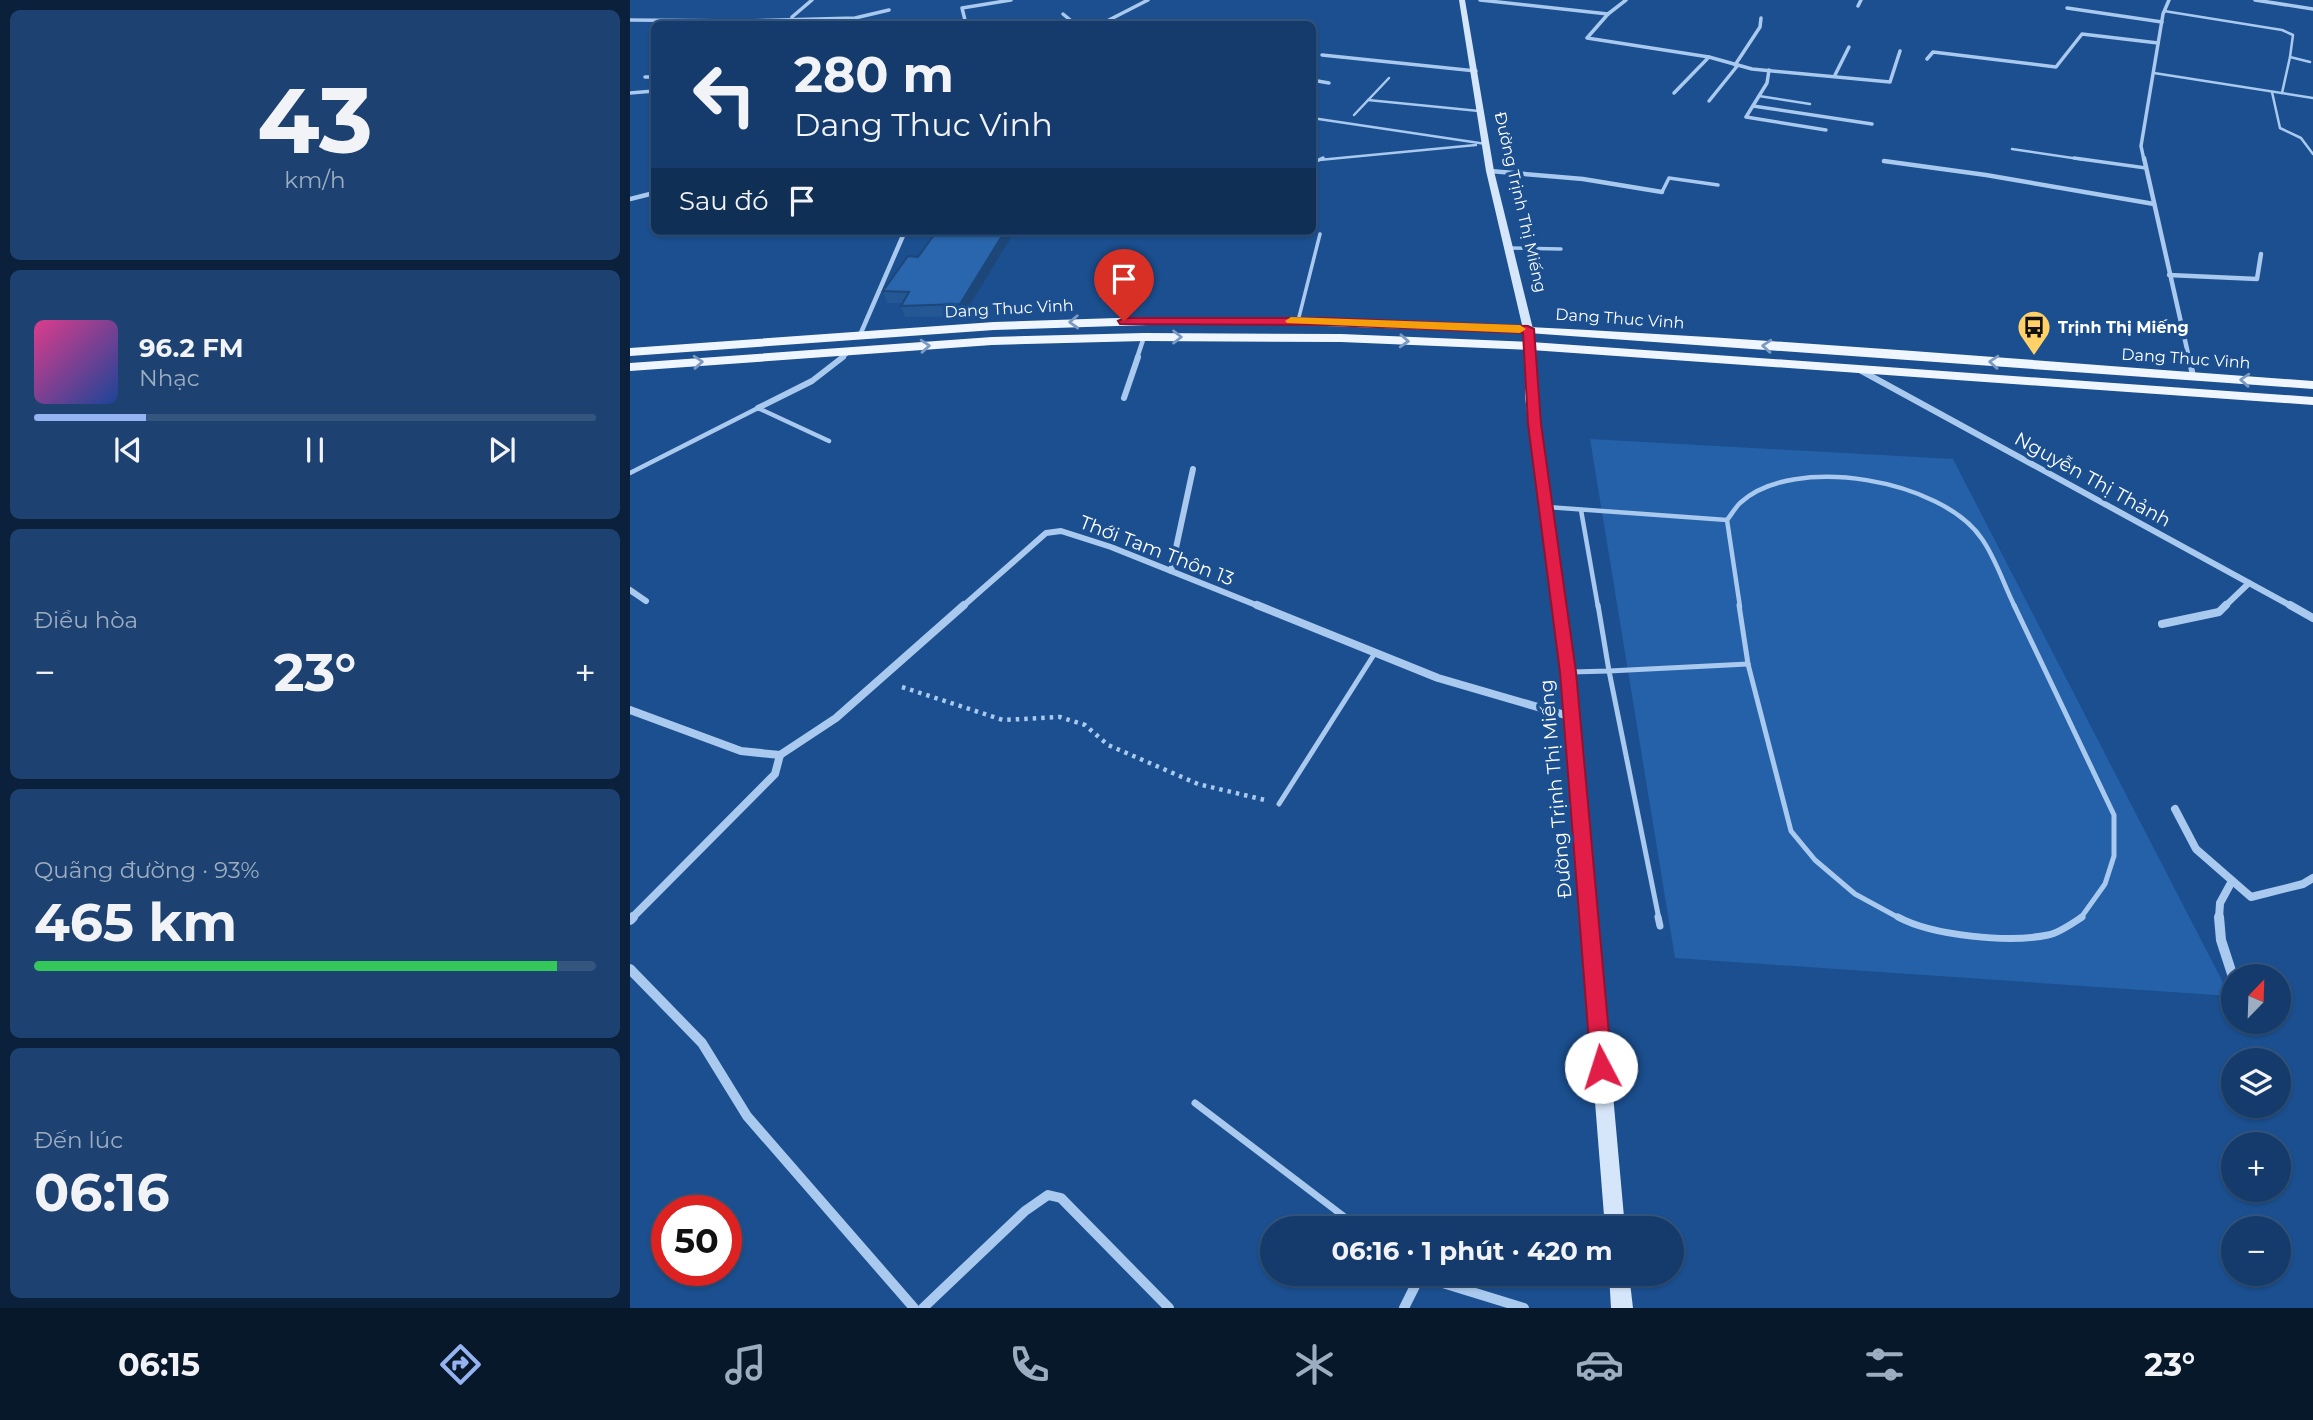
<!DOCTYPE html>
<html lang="vi">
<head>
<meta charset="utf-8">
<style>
  body { margin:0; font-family:Montserrat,sans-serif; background:#1d4271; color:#f1f3f6; height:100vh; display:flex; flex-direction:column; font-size:26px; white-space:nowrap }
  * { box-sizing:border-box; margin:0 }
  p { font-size:23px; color:#9dadc1 }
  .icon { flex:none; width:38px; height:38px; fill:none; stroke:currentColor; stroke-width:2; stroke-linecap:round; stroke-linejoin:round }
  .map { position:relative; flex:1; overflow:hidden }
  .sheet { display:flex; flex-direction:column; gap:10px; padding:10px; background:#0b203b; width:630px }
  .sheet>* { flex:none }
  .top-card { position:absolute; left:21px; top:21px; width:665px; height:214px; border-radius:10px; box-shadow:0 2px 5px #0004,0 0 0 2px #33557e; background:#143b6b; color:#f1f3f6; overflow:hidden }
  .needle { width:46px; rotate:23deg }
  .controls { position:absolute; left:1591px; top:964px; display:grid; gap:14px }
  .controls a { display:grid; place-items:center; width:70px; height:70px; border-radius:50%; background:#143b6b; box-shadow:0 2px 5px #0004,0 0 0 2px #33557e; font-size:35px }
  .speed { position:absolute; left:21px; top:1195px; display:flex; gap:14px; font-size:35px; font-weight:700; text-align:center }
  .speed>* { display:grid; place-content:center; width:91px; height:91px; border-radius:50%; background:#143b6b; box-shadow:0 2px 5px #0004,0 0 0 2px #33557e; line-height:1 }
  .speed .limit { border:10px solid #d22; background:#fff; color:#111 }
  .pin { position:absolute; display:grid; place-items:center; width:60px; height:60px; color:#fff; margin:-72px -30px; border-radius:50% 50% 50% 0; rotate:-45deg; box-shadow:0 0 7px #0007 }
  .pin .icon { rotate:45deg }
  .me { position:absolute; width:77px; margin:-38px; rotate:355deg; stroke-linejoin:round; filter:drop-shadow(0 0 5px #0008) }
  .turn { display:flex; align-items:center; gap:24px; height:147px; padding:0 28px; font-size:32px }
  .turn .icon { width:91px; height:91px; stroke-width:2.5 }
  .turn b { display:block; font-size:49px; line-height:60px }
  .then { display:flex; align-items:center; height:66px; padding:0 28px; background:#0003; gap:14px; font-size:26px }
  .big { font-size:52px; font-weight:700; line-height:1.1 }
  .sheet .tile { flex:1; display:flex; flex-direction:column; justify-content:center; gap:10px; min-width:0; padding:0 24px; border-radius:10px; background:#1d4271 }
  .sheet .dial { align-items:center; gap:0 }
  .dial b { font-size:91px; line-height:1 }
  .song { display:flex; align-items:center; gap:21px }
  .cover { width:84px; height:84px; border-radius:10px; background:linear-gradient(135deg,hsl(330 70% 55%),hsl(220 70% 35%)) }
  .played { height:7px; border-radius:4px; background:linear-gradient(90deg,#95b2f1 20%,#33557e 20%) }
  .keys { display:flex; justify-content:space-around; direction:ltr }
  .heat { display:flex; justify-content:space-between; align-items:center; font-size:38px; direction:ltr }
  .charge { height:10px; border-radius:5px; background:linear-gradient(90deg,#34c759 93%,#33557e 0) }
  .trip { position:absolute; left:630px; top:1216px; width:424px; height:70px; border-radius:35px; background:#143b6b; box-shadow:0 2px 5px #0004,0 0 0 2px #33557e; font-weight:700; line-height:70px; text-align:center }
  .dock { display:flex; height:112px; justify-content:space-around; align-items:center; background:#08182b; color:#9dadc1 }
  .dock .icon { width:49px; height:49px }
  .dock .selected { color:#95b2f1 }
  .dock b { font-size:32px; color:#f1f3f6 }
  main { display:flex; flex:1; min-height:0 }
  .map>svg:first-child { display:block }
  .green { fill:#2461a8 }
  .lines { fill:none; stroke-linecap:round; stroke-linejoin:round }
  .path { stroke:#a9c9ee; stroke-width:4.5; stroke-dasharray:3.5 5; stroke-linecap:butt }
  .service-far4 { stroke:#a9c9ee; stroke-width:2.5 }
  .service-far3 { stroke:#a9c9ee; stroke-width:3.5 }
  .service-far2 { stroke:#a9c9ee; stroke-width:4.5 }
  .service-far1 { stroke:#a9c9ee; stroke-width:5 }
  .service { stroke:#a9c9ee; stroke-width:7 }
  .minor-far4 { stroke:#a9c9ee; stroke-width:3.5 }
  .minor-far3 { stroke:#a9c9ee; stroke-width:4.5 }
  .minor-far2 { stroke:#a9c9ee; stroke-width:6 }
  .minor-far1 { stroke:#a9c9ee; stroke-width:8 }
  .minor { stroke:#a9c9ee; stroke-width:10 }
  .secondary { fill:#d6e6fa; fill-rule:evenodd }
  .primary { fill:#f0f6ff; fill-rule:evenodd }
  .wall { fill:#245895 }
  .shaded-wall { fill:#1d4779 }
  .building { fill:#2a66ad; stroke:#1d4779; stroke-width:2 }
  .oneway { stroke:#7b9ac1 }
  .route { fill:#e11d48; stroke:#92132f; stroke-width:2 }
  .slow { fill:#f59e0b }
  .labels { text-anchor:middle; stroke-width:7; stroke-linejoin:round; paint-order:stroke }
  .far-street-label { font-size:16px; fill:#fff; stroke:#1b4f8f }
  .far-poi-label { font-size:16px; font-weight:bold; fill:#fff; stroke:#1b4f8f; text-anchor:start }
  .street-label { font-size:19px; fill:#fff; stroke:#1b4f8f }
</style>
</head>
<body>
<main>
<section class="sheet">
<div class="tile dial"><b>43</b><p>km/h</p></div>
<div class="tile">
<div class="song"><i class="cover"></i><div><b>96.2 FM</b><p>Nhạc</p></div></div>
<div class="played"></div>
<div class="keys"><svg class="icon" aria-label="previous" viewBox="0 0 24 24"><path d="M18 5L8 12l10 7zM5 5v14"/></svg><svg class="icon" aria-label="pause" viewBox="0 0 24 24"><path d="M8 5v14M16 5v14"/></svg><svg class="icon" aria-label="next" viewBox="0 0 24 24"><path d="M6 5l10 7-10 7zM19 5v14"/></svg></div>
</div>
<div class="tile"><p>Điều hòa</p>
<div class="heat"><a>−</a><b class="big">23°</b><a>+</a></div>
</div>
<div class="tile"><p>Quãng đường · 93%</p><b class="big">465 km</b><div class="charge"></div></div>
<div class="tile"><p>Đến lúc</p><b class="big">06:16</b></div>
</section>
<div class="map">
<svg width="1683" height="1308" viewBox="0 0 1683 1308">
  <rect width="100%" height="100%" fill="#1b4f8f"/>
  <!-- green -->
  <path class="green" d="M960,439L1323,459L1600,996L1045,958Z"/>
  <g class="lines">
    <!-- path -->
    <path class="path" d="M272,687L373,720L430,717L455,725L478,745L568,784L635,800"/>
    <!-- service-far4 -->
    <g class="service-far4">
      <path d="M1534,11L1652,30L1663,35L1660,57L1680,62"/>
      <path d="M1524,73L1683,98"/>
      <path d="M1642,92L1650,128L1671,138L1683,154"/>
      <path d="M1652,93L1660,57"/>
      <path d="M1129,96L1180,104"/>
      <path d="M738,100L849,111"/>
      <path d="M724,115L759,78"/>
      <path d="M682,118L856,144"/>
      <path d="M1382,149L1456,160"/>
      <path d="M689,160L846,145"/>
    </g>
    <!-- service-far3 -->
    <g class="service-far3">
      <path d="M1444,158L1516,168"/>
      <path d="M682,163L693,158"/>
      <path d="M1032,192L1039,178L1088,185"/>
      <path d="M879,248L931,249"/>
      <path d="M668,321L690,234"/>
    </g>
    <!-- service-far2 -->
    <g class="service-far2">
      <path d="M0,473L128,408L199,441"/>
      <path d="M917,507L1097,520"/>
      <path d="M951,510L968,607"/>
      <path d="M1110,607L1097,520C1101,515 1105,508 1110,503C1164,453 1313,480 1352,539C1366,559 1374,585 1385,607"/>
    </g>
    <!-- service-far1 -->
    <g class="service-far1">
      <path d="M1109,605L1118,664"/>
      <path d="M1384,605L1484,815V856L1475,884L1450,919"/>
      <path d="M1118,664L1161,831L1185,860L1225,894L1271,919"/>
      <path d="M941,672L979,671L968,605"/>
      <path d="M649,804L745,653"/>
      <path d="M1029,919L979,671L1118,664"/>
    </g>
    <!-- service -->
    <g class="service">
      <path d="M1028,917L1030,926"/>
      <path d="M1268,917C1303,936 1379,943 1418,935C1429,933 1443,923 1452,917"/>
      <path d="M565,1103L729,1228"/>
    </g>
    <!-- minor-far4 -->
    <g class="minor-far4">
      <path d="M850,0L978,14L996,0"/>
      <path d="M1625,0L1683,9"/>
      <path d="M1228,6L1231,0"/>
      <path d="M1437,8L1532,22"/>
      <path d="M433,14L445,24"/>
      <path d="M978,14L957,38L1079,57L1122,69L1260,82L1270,51"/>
      <path d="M162,17L182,0"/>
      <path d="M0,20L113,21L111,24"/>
      <path d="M113,21L225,18L259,10"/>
      <path d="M477,21L518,0"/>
      <path d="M336,24L332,8L381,0"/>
      <path d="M692,55L846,71"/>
      <path d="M1297,59L1303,52L1426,67L1452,34L1528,43"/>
      <path d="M1105,65L1130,27L1131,18"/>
      <path d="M1139,70L1137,83L1116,117L1196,130"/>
      <path d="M1205,75L1219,47"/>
      <path d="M15,77H24"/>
      <path d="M682,80L699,83"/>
      <path d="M0,93L24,91"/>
      <path d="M1044,93L1079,57"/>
      <path d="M1079,101L1108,65"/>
      <path d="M1123,106L1242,124"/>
      <path d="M1514,160L1511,146L1533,14L1539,0"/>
    </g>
    <!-- minor-far3 -->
    <g class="minor-far3">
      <path d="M1514,158L1559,358"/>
      <path d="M1254,161L1356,175L1524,204"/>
      <path d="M860,171L953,179L1032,192"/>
      <path d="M0,199L24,193"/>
      <path d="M1539,275L1627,279L1631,254"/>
      <path d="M230,335L275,231"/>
      <path d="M211,358L220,351"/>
      <path d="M507,358L514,337"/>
    </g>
    <!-- minor-far2 -->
    <g class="minor-far2">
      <path d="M1559,357L1563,376"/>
      <path d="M1228,369L1663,607"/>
      <path d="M494,398L508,357"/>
      <path d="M128,408L182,381L213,357"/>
      <path d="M541,571L563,469"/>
      <path d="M0,590L16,601"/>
      <path d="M332,607L416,533L431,531L481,547L631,607"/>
      <path d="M1594,607L1619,583"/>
    </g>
    <!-- minor-far1 -->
    <g class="minor-far1">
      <path d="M627,605L808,678L942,717"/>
      <path d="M1660,605L1683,618"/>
      <path d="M1532,624L1589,612L1596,605"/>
      <path d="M0,710L111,751L150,755L206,718L334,605"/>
      <path d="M1545,809L1566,849L1621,897L1673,884L1683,878"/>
      <path d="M1,919L145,774L150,755"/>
      <path d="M1589,919L1590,903L1602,881"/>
    </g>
    <!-- minor -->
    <g class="minor">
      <path d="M1589,917L1591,940L1603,977"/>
      <path d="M0,920L3,917"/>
      <path d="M0,969L72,1043L117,1116L284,1308"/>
      <path d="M293,1308L395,1211L418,1195L431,1198L539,1308"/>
      <path d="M774,1308L790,1276L894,1308"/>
    </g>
    <!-- secondary -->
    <g class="secondary">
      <path d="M829,0H835L864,171L903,329L898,332L893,329L856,171Z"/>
      <path d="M901,343L906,346L907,397L945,672L995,1228H975L931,672L895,397L896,346Z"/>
      <path d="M979,1274H999L1003,1308H981Z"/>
    </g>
    <!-- primary -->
    <g class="primary">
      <path d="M518,317C907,317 1295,353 1683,381V389L898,333L668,325H518L364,330L0,356V348L364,322Z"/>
      <path d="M514,333L711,334L901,342L1683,397V405L901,350L711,342L514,341L362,345L0,371V363L362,337Z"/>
    </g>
  </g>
  <!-- wall -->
  <path class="wall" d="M356,277L333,316L275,317L271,306L273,303H257L253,291Z"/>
  <!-- shaded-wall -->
  <path class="shaded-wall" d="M375,231H385L333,316L330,304Z"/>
  <!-- building -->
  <path class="building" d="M307,231H375L330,304L271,306L279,292L253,291L278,256L288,257Z"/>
  <!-- one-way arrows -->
  <defs><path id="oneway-chevron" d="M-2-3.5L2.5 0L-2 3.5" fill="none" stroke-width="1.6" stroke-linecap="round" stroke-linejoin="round" transform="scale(1.75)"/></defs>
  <g class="oneway">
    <use href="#oneway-chevron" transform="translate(444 322) rotate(178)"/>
    <use href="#oneway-chevron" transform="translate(547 337)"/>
    <use href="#oneway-chevron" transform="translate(774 341) rotate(3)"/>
    <use href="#oneway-chevron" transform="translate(295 346) rotate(-4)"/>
    <use href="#oneway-chevron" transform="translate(1137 346) rotate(-176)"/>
    <use href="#oneway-chevron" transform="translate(68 362) rotate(-4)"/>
    <use href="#oneway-chevron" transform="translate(1364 362) rotate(-176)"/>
    <use href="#oneway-chevron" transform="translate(1615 380) rotate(-176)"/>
  </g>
  <!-- route -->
  <path class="route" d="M494,318H696L898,326L904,329L911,424L946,672L982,1067L979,1074L971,1077L964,1074L961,1067L930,672L898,424L893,333L696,325L490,324L488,321Z"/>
  <!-- slow -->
  <path class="slow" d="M661,317L890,325L896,329L890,333L657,323L655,321Z"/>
  <!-- icons -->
  <defs>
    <symbol id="bus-pin" viewBox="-11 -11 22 30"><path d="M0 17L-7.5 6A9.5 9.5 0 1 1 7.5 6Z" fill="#ffd166" stroke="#1b4f8f"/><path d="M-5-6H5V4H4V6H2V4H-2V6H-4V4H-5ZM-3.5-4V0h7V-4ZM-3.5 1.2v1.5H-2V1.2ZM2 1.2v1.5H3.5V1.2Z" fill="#111"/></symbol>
  </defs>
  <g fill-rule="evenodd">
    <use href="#bus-pin" x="1385" y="308" width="38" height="52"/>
  </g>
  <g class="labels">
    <!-- far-street labels -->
    <g class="far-street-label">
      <text transform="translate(891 202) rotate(77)" y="6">Đường Trịnh Thị Miếng</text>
      <text transform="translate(379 308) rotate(-3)" y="6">Dang Thuc Vinh</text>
      <text transform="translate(990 318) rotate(4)" y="6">Dang Thuc Vinh</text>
      <text transform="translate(1556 358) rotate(4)" y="6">Dang Thuc Vinh</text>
    </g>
    <!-- far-poi labels -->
    <g class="far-poi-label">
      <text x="1428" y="333">Trịnh Thị Miếng</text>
    </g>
    <!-- street labels -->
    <g class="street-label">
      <text transform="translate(1463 479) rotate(29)" y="7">Nguyễn Thị Thảnh</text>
      <text transform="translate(527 550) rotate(21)" y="7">Thới Tam Thôn 13</text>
      <text transform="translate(925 789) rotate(-95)" y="7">Đường Trịnh Thị Miếng</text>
    </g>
  </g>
</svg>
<div class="controls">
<a><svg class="needle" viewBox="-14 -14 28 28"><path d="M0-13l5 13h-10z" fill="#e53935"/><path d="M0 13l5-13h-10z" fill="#9dadc1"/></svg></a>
<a><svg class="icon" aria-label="layers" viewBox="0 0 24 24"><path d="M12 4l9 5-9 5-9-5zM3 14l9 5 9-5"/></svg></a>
<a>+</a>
<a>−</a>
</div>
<div class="speed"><div class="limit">50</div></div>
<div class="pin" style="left:494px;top:321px;background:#d93025"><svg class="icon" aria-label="arrive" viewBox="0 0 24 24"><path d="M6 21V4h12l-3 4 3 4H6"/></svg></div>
<svg class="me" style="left:971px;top:1067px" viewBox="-20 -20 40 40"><circle r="19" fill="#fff"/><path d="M0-13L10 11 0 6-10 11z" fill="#e11d48"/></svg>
<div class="trip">06:16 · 1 phút · 420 m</div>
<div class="top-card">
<div class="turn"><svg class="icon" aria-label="left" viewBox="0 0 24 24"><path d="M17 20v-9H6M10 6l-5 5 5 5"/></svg><div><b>280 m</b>Dang Thuc Vinh</div></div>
<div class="then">Sau đó<svg class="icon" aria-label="arrive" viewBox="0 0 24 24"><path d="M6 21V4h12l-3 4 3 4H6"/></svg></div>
</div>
</div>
</main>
<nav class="dock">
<b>06:15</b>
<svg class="icon selected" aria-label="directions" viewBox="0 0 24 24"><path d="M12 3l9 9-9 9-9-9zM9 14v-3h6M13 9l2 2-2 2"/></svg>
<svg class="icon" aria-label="music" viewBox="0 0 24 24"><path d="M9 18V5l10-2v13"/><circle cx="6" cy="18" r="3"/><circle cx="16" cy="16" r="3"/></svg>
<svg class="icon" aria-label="phone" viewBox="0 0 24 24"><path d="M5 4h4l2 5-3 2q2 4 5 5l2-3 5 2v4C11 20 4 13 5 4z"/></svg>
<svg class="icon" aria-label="climate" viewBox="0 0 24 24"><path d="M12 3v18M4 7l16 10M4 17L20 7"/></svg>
<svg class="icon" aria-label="car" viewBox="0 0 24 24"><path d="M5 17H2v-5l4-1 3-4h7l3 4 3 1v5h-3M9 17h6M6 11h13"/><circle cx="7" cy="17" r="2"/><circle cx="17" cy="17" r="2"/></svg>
<svg class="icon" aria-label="filters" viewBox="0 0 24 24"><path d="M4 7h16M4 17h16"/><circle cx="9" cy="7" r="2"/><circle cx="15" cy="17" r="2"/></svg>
<b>23°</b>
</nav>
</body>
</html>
